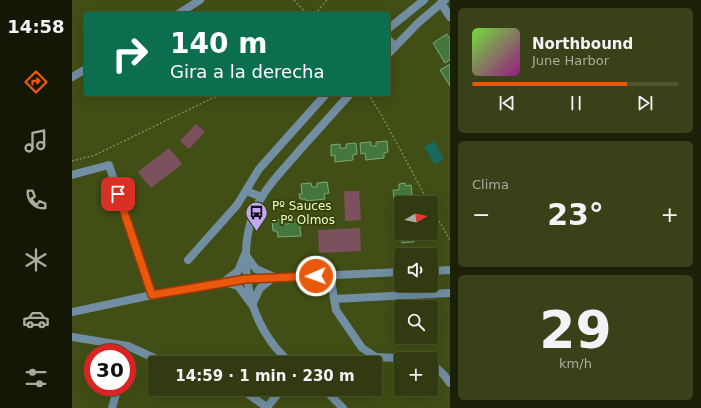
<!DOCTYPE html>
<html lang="es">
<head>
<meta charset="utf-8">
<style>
  body { margin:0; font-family:"DejaVu Sans",sans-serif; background:#394119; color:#f1f3f6; height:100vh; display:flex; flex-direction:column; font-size:15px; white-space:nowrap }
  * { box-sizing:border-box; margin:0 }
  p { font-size:13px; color:#a8ad9f }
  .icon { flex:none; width:22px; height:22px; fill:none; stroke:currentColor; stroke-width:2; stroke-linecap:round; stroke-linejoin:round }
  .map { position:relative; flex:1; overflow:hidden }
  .side { display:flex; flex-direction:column; gap:8px; padding:8px; background:#1b2009; width:251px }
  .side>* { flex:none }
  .top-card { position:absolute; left:12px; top:12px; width:306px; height:84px; border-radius:4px; box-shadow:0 4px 16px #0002,0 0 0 1px #4c5430; background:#0b6e4f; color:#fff; overflow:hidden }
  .needle { width:26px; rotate:81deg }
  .controls { position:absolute; left:322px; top:196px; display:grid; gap:8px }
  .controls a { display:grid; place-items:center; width:44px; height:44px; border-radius:4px; background:#313a10; box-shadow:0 4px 16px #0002,0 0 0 1px #4c5430; font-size:20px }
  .speed { position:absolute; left:12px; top:344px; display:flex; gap:8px; font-size:20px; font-weight:700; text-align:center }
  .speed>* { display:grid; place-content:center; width:52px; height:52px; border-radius:50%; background:#313a10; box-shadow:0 4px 16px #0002,0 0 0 1px #4c5430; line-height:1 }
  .speed .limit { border:6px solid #d22; background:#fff; color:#111 }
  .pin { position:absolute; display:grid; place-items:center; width:34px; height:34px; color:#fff; margin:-17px; border-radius:8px; box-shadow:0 2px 6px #0006 }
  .me { position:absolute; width:44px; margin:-22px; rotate:268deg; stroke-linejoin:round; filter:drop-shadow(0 0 3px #0008) }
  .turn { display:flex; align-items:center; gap:14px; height:84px; padding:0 20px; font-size:18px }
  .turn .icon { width:52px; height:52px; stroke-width:2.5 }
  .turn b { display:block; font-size:28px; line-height:34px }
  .big { font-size:30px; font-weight:800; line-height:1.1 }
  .side .widget { flex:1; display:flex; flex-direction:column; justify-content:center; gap:6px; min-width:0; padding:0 14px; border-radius:6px; background:#394119 }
  .side .dial { align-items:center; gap:0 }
  .dial b { font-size:52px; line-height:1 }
  .song { display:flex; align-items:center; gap:12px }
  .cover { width:48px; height:48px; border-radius:6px; background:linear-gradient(135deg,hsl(100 70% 55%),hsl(310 70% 35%)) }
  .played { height:4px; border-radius:2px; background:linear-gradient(90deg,#ea580c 75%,#4c5430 75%) }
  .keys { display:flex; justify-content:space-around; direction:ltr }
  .heat { display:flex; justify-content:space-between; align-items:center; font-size:22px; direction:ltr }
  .trip { position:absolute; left:76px; top:356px; width:234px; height:40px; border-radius:4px; background:#313a10; box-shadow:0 4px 16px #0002,0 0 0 1px #4c5430; font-weight:800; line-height:40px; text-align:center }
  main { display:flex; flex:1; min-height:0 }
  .menu { display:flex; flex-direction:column; width:72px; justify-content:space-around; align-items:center; background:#141706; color:#a8ad9f }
  .menu .icon { width:28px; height:28px }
  .menu .active { color:#ea580c }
  .menu b { font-size:18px; color:#f1f3f6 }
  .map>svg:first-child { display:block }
  .green { fill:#7d505d }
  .water { fill:#18695e }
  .building { fill:#45763d; stroke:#79ad71 }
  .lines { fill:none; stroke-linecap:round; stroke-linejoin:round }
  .path { stroke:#7e8b59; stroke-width:1.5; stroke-dasharray:2 2; stroke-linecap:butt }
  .minor { stroke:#728ea3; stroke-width:8 }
  .route-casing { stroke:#983908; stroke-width:10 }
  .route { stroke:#ea580c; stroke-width:7 }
  .labels { text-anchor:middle; stroke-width:4; stroke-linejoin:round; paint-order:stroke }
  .poi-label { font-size:12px; fill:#eefad4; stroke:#374307; text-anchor:start }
</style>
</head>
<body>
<main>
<nav class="menu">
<b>14:58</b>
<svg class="icon active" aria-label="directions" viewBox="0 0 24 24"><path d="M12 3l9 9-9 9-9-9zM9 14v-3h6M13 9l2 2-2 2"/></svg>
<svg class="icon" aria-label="music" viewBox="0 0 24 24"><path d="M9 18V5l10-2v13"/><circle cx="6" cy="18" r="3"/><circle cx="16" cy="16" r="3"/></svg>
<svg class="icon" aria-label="phone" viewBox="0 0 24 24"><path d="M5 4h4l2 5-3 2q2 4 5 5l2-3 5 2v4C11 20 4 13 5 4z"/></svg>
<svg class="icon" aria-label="climate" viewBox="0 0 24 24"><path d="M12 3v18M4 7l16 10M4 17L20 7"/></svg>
<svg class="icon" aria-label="car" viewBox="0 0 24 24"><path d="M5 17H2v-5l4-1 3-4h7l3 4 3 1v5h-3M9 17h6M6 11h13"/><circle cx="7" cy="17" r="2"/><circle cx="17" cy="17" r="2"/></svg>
<svg class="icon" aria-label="filters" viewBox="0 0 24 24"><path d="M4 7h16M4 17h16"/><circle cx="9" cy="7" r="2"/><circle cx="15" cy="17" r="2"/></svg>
</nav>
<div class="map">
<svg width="378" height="408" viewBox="0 0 378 408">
  <rect width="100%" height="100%" fill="#414e15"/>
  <!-- green -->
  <g class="green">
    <path d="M124,124L133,132L117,149L108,141Z"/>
    <path d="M97,148L110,164L79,188L66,172Z"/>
    <path d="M272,191H287L289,220L273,221Z"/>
    <path d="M288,228L289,251L247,253L246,230Z"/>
  </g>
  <!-- water -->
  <path class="water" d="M362,141L372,159L363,165L352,147Z"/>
  <!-- building -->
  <g class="building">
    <path d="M375,34L378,39V60L373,63L361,43Z"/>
    <path d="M378,64V86L368,70Z"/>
    <path d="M315,141L316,152L312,153V158L294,160L293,153L289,154L288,143L299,142V146H304V142Z"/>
    <path d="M284,143L285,154L281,155V160L263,162V155L259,156V145L268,144V148H274V144Z"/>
    <path d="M255,182L257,193L252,194L253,199L234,201V199H228L227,194H230L229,184L239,183L240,187H245V183Z"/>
    <path d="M333,183L334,186L339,185L340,195L335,196L336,202H340V203H329V211V208H323L321,190H327V184Z"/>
    <path d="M211,219V224H217L216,220L227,219L229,236L206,237L205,231H201L200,220Z"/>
    <path d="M323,221H329V233H341L342,242L330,243V239H324Z"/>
  </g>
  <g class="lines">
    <!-- path -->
    <g class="path">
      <path d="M222,0L235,14"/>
      <path d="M243,14L255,0"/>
      <path d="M296,94L310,116L357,203"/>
      <path d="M0,161L23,155L149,94"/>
      <path d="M359,207L378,240"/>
    </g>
    <!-- minor -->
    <g class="minor">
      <path d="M369,3L378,17"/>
      <path d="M106,14L128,0"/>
      <path d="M316,29L352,0"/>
      <path d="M316,39L323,47"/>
      <path d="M316,54L346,23L373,0"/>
      <path d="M0,77L14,69"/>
      <path d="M0,175L37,165L80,295"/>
      <path d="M174,191L190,197"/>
      <path d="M173,254L184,269L202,277L188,288L180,305L166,286L152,282L166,271Z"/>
      <path d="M116,260L165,205L187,169L254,94"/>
      <path d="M359,271L378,270"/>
      <path d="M258,275L264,310L290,348L304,357L349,359"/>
      <path d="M262,299L378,293"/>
      <path d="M0,312L80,295L174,279L329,272"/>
      <path d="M0,337L56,346L93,363"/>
      <path d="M219,363C198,346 183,319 178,294C172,267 172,238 182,212C191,189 211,170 227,151C244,132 261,113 278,94"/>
      <path d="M359,363L371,374L378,383"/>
      <path d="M169,389L196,408"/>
      <path d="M252,389L271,408"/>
      <path d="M195,407L210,389"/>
      <path d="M40,408L46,387"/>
    </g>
  </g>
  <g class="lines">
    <defs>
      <path id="route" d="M46,194L80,295L174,279L244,276"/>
    </defs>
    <!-- route casing -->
    <use href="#route" class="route-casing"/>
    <!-- route -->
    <use href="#route" class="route"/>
  </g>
  <!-- icons -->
  <defs>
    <symbol id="bus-pin" viewBox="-11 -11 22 30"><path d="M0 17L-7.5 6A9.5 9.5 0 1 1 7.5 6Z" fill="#c3a7f2" stroke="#374307"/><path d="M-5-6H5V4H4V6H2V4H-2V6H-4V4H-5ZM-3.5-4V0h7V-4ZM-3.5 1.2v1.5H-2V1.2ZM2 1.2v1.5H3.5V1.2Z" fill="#111"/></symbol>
  </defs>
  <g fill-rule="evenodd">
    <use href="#bus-pin" x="172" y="200" width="25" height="34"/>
  </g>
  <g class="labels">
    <!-- poi labels -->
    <g class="poi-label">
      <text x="200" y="210">Pº Sauces<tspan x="200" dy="14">- Pº Olmos</tspan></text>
    </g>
  </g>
</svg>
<div class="controls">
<a><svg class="needle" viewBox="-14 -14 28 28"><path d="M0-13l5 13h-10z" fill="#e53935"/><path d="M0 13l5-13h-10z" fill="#a8ad9f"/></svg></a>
<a><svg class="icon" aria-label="sound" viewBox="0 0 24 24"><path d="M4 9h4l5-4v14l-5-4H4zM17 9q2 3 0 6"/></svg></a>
<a><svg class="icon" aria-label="search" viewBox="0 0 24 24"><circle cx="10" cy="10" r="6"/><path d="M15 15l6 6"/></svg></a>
<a>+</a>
</div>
<div class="speed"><div class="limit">30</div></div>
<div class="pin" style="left:46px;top:194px;background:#d93025"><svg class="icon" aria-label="arrive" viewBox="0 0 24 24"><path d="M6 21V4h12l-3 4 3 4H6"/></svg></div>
<svg class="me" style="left:244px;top:276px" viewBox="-20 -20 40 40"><circle r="17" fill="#ea580c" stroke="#fff" stroke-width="3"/><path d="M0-11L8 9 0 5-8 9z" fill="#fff"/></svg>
<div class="trip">14:59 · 1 min · 230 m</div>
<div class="top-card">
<div class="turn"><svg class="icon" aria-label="right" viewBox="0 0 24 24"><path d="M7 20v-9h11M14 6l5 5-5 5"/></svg><div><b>140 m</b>Gira a la derecha</div></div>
</div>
</div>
<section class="side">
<div class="widget">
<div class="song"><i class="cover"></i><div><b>Northbound</b><p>June Harbor</p></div></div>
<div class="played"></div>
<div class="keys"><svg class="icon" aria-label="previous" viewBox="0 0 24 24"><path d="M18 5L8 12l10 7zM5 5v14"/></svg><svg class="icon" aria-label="pause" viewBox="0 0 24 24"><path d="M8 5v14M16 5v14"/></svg><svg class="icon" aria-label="next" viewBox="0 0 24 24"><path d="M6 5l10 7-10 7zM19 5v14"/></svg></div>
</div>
<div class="widget"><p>Clima</p>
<div class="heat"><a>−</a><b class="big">23°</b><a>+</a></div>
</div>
<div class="widget dial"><b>29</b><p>km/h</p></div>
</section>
</main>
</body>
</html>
